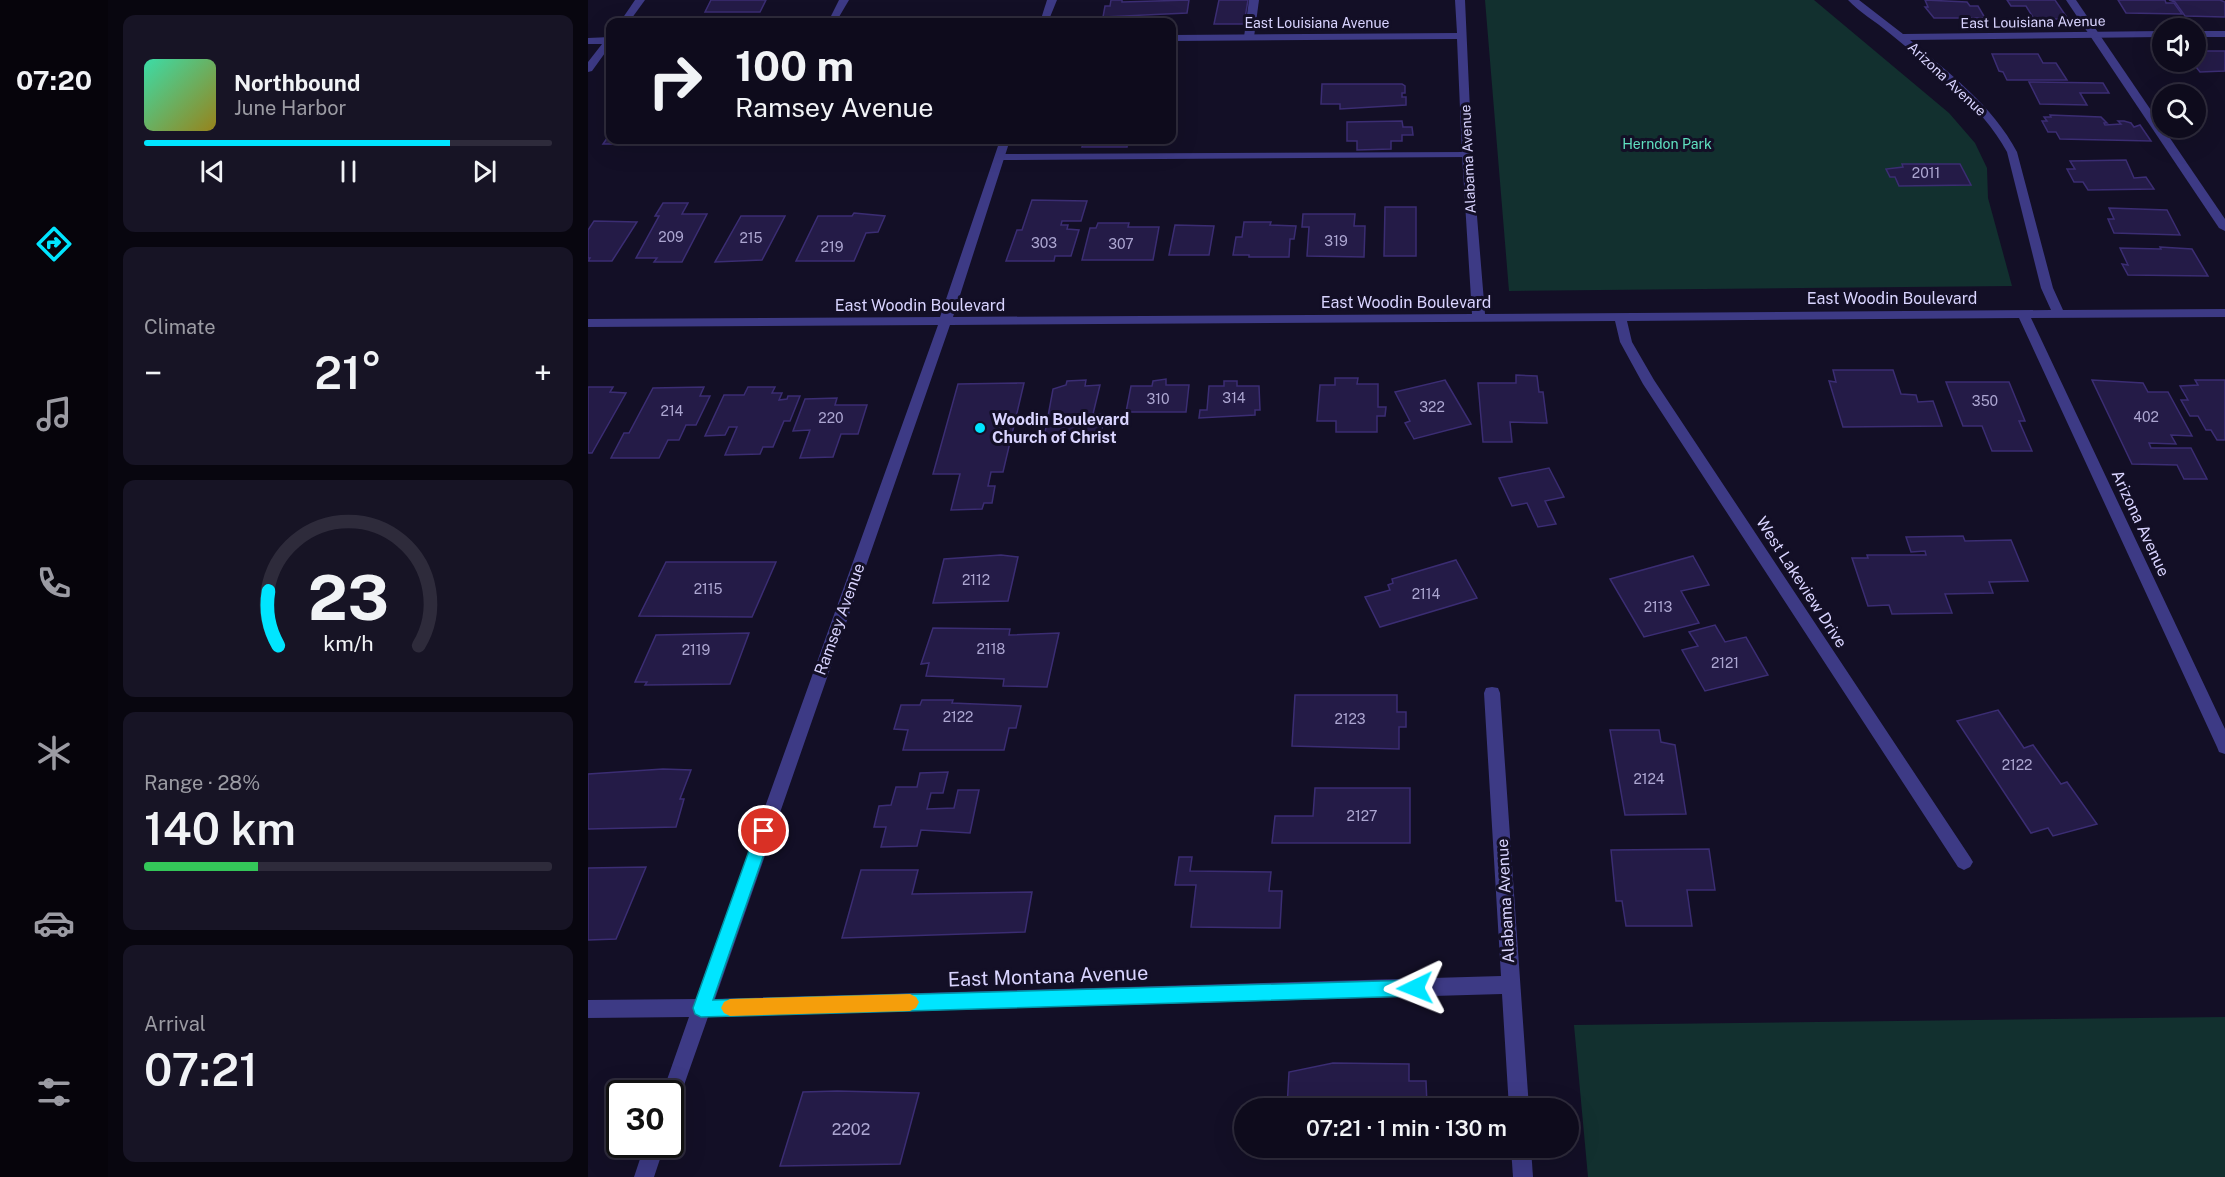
<!DOCTYPE html>
<html lang="en">
<head>
<meta charset="utf-8">
<style>
  body { margin:0; font-family:"Public Sans",sans-serif; background:#171425; color:#f1f3f6; height:100vh; display:flex; flex-direction:column; font-size:22px; white-space:nowrap }
  * { box-sizing:border-box; margin:0 }
  p { font-size:20px; color:#9b9ba3 }
  .icon { flex:none; width:33px; height:33px; fill:none; stroke:currentColor; stroke-width:2; stroke-linecap:round; stroke-linejoin:round }
  .map { position:relative; flex:1; overflow:hidden }
  .side { display:flex; flex-direction:column; gap:15px; padding:15px; background:#08060f; width:480px }
  .side>* { flex:none }
  .guide { position:absolute; left:18px; top:18px; width:570px; height:126px; border-radius:12px; box-shadow:0 6px 24px #0002,0 0 0 2px #2e2b3b; background:#0e0b1c; color:#f1f3f6; overflow:hidden }
  .fabs { position:absolute; left:1564px; top:18px; display:grid; gap:12px }
  .fabs a { display:grid; place-items:center; width:54px; height:54px; border-radius:50%; background:#0e0b1c; box-shadow:0 6px 24px #0002,0 0 0 2px #2e2b3b; font-size:30px }
  .speed { position:absolute; left:18px; top:1080px; display:flex; gap:12px; font-size:30px; font-weight:700; text-align:center }
  .speed>* { display:grid; place-content:center; width:78px; height:78px; border-radius:50%; background:#0e0b1c; box-shadow:0 6px 24px #0002,0 0 0 2px #2e2b3b; line-height:1 }
  .speed .limit { border:3px solid #111; border-radius:9px; background:#fff; color:#111 }
  .pin { position:absolute; display:grid; place-items:center; width:51px; height:51px; color:#fff; margin:-26px; border:3px solid #fff; border-radius:50%; box-shadow:0 2px 6px #0007 }
  .me { position:absolute; width:66px; margin:-33px; rotate:268deg; stroke-linejoin:round; filter:drop-shadow(0 0 4px #0008) }
  .turn { display:flex; align-items:center; gap:21px; height:126px; padding:0 30px; font-size:27px }
  .turn .icon { width:78px; height:78px; stroke-width:2.5 }
  .turn b { display:block; font-size:42px; line-height:51px }
  .big { font-size:45px; font-weight:600; line-height:1.1 }
  .side .widget { flex:1; display:flex; flex-direction:column; justify-content:center; gap:9px; min-width:0; padding:0 21px; border-radius:12px; background:#171425 }
  .side .dial { align-items:center; gap:0 }
  .dial svg { height:156px; overflow:visible; fill:none; stroke:#2e2b3b; stroke-width:7; stroke-linecap:round; text-anchor:middle }
  .dial text { fill:#f1f3f6; stroke:none }
  .song { display:flex; align-items:center; gap:18px }
  .cover { width:72px; height:72px; border-radius:9px; background:linear-gradient(135deg,hsl(160 70% 55%),hsl(50 70% 35%)) }
  .played { height:6px; border-radius:3px; background:linear-gradient(90deg,#00e5ff 75%,#2e2b3b 75%) }
  .keys { display:flex; justify-content:space-around; direction:ltr }
  .heat { display:flex; justify-content:space-between; align-items:center; font-size:33px; direction:ltr }
  .charge { height:9px; border-radius:4px; background:linear-gradient(90deg,#34c759 28%,#2e2b3b 0) }
  .trip { position:absolute; left:646px; top:1098px; width:345px; height:60px; border-radius:30px; background:#0e0b1c; box-shadow:0 6px 24px #0002,0 0 0 2px #2e2b3b; font-weight:600; line-height:60px; text-align:center }
  main { display:flex; flex:1; min-height:0 }
  .tab-bar { display:flex; flex-direction:column; width:108px; justify-content:space-around; align-items:center; background:#06040b; color:#9b9ba3 }
  .tab-bar .icon { width:42px; height:42px }
  .tab-bar .on { color:#00e5ff }
  .tab-bar b { font-size:27px; color:#f1f3f6 }
  .map>svg:first-child { display:block }
  .green { fill:#12302f }
  .building { fill:#241b47; stroke:#3b2d73; stroke-width:1.5 }
  .lines { fill:none; stroke-linecap:round; stroke-linejoin:round }
  .service { fill:#3d3a85; fill-rule:evenodd }
  .minor { fill:#3d3a85; fill-rule:evenodd }
  .route { fill:#00e5ff; stroke:#0095a6; stroke-width:1.5 }
  .slow { fill:#f59e0b }
  .poi-dot { fill:#00e5ff; stroke:#130f26; stroke-width:2 }
  .labels { text-anchor:middle; stroke-width:6; stroke-linejoin:round; paint-order:stroke }
  .far-street-label { font-size:14px; fill:#d9d4ff; stroke:#130f26 }
  .far-park-label { font-size:14px; fill:#5fe0c0; stroke:#130f26 }
  .number-label { font-size:14px; fill:#aca6d1 }
  .street-label { font-size:16px; fill:#d9d4ff; stroke:#130f26 }
  .poi-label { font-size:16px; font-weight:bold; fill:#d9d4ff; stroke:#130f26; text-anchor:start }
  .near-number-label { font-size:16px; fill:#aca6d1 }
  .near-street-label { font-size:20px; fill:#d9d4ff; stroke:#130f26 }
</style>
</head>
<body>
<main>
<nav class="tab-bar">
<b>07:20</b>
<svg class="icon on" aria-label="directions" viewBox="0 0 24 24"><path d="M12 3l9 9-9 9-9-9zM9 14v-3h6M13 9l2 2-2 2"/></svg>
<svg class="icon" aria-label="music" viewBox="0 0 24 24"><path d="M9 18V5l10-2v13"/><circle cx="6" cy="18" r="3"/><circle cx="16" cy="16" r="3"/></svg>
<svg class="icon" aria-label="phone" viewBox="0 0 24 24"><path d="M5 4h4l2 5-3 2q2 4 5 5l2-3 5 2v4C11 20 4 13 5 4z"/></svg>
<svg class="icon" aria-label="climate" viewBox="0 0 24 24"><path d="M12 3v18M4 7l16 10M4 17L20 7"/></svg>
<svg class="icon" aria-label="car" viewBox="0 0 24 24"><path d="M5 17H2v-5l4-1 3-4h7l3 4 3 1v5h-3M9 17h6M6 11h13"/><circle cx="7" cy="17" r="2"/><circle cx="17" cy="17" r="2"/></svg>
<svg class="icon" aria-label="filters" viewBox="0 0 24 24"><path d="M4 7h16M4 17h16"/><circle cx="9" cy="7" r="2"/><circle cx="15" cy="17" r="2"/></svg>
</nav>
<section class="side">
<div class="widget">
<div class="song"><i class="cover"></i><div><b>Northbound</b><p>June Harbor</p></div></div>
<div class="played"></div>
<div class="keys"><svg class="icon" aria-label="previous" viewBox="0 0 24 24"><path d="M18 5L8 12l10 7zM5 5v14"/></svg><svg class="icon" aria-label="pause" viewBox="0 0 24 24"><path d="M8 5v14M16 5v14"/></svg><svg class="icon" aria-label="next" viewBox="0 0 24 24"><path d="M6 5l10 7-10 7zM19 5v14"/></svg></div>
</div>
<div class="widget"><p>Climate</p>
<div class="heat"><a>−</a><b class="big">21°</b><a>+</a></div>
</div>
<div class="widget dial"><svg viewBox="0 0 100 80">
<path d="M14 69A42 42 0 1 1 86 69"/>
<path d="M14 69A42 42 0 0 1 9 41" stroke="#00e5ff"/>
<text x="50" y="56" font-size="32" font-weight="700">23</text>
<text x="50" y="72" font-size="11">km/h</text>
</svg></div>
<div class="widget"><p>Range · 28%</p><b class="big">140 km</b><div class="charge"></div></div>
<div class="widget"><p>Arrival</p><b class="big">07:21</b></div>
</section>
<div class="map">
<svg width="1637" height="1177" viewBox="0 0 1637 1177">
  <rect width="100%" height="100%" fill="#130f26"/>
  <!-- green -->
  <g class="green">
    <path d="M897,0H1226L1361,113L1387,143L1399,168L1400,198L1424,286L921,291Z"/>
    <path d="M1637,1017V1177H1000L986,1025Z"/>
  </g>
  <!-- building -->
  <g class="building">
    <path d="M123,0H178L172,12H117Z"/>
    <path d="M523,0H534V2L601,0L599,13L515,17L517,6H522Z"/>
    <path d="M631,0H660L656,24H626Z"/>
    <path d="M1337,0L1379,2L1382,6H1390L1397,18H1346L1337,7H1340Z"/>
    <path d="M1419,0H1467L1480,19H1446L1438,6H1423Z"/>
    <path d="M1530,0H1577L1578,3H1586L1594,14L1538,13Z"/>
    <path d="M1581,0H1632L1637,2V17L1597,16L1587,2Z"/>
    <path d="M1608,51H1637V71L1612,72L1604,62L1613,61Z"/>
    <path d="M1404,54H1450L1455,63H1468L1479,80H1419L1415,72L1411,71Z"/>
    <path d="M1441,82L1515,83L1521,93H1492L1499,105L1452,104Z"/>
    <path d="M734,84H814L817,86V93H814V97H818V105L752,109V104H733Z"/>
    <path d="M1462,115L1513,117L1519,123H1516L1517,125L1533,124L1530,121H1536L1543,123L1546,127L1552,125L1563,141L1472,139L1468,132H1460L1454,121H1459L1456,117H1463Z"/>
    <path d="M814,121L815,127H824L825,135H814V141H803V149L769,150V141H759V122Z"/>
    <path d="M22,134V140H91L88,144H15Z"/>
    <path d="M496,140H540L539,147H494Z"/>
    <path d="M1538,160L1546,178L1558,177L1566,189L1500,190L1495,182H1486L1479,169H1487L1482,161Z"/>
    <path d="M1314,164H1372L1383,185L1311,186L1307,177H1302L1298,169L1315,167Z"/>
    <path d="M444,200L499,201L493,221H474L473,225H480L479,229L491,230L483,256H467L466,261H418L429,230H434Z"/>
    <path d="M75,203H100L94,214H119L94,262H66L69,258H48L71,216H67Z"/>
    <path d="M797,207H828V256H796Z"/>
    <path d="M1521,208L1579,210L1592,235L1526,233L1520,219H1526Z"/>
    <path d="M266,213L297,216L290,232L278,233L266,261H208L230,216H264Z"/>
    <path d="M715,214H767L766,226H777L776,257L719,256L721,227H714Z"/>
    <path d="M153,216H197L174,260L127,262Z"/>
    <path d="M6,221L49,222L24,261H0L2,258H0V230Z"/>
    <path d="M656,222H683L682,225L708,226L706,239H702L701,257H661V255H645L648,237H654Z"/>
    <path d="M510,223H541L540,227H571L565,260H494L502,228H508Z"/>
    <path d="M587,225L626,226L621,255H581Z"/>
    <path d="M1572,247L1604,249L1620,276L1540,275L1534,264L1540,265L1532,248L1573,249Z"/>
    <path d="M1245,370H1305L1313,394L1328,395L1330,402L1345,401L1354,426L1255,427L1241,381L1248,382Z"/>
    <path d="M928,375L949,376L951,392H955L959,423L922,422L924,442H895L890,383H928Z"/>
    <path d="M747,378H770L769,384H790V407H798L797,416H789V432H748V421H729L732,385H747Z"/>
    <path d="M578,379V385H601L598,412H538L543,386H564L565,381Z"/>
    <path d="M498,380L497,386L512,385L505,414H516L513,437L456,438L465,389L478,385L479,381Z"/>
    <path d="M857,380L883,424L826,439L817,423L822,421L807,392Z"/>
    <path d="M1504,380L1555,383L1560,392H1580L1604,436L1583,435L1588,444L1561,443L1563,448H1603L1619,479H1596L1589,465L1544,464Z"/>
    <path d="M1607,380H1637V440H1629L1623,430H1618L1610,416H1602L1593,400H1600L1592,386L1610,385Z"/>
    <path d="M636,381H649V386H671L672,410H667V415L611,418L612,410H619L621,386H636Z"/>
    <path d="M1358,382H1421L1437,421H1431L1444,451H1404L1394,426H1375Z"/>
    <path d="M436,383L415,472H403L400,486H407L404,503H396L394,509L363,510L372,474H345L370,384Z"/>
    <path d="M0,387H25L22,392L38,393L4,453H0Z"/>
    <path d="M116,387L112,396H122L108,425H98L91,440H80L71,458H23L36,433H41L65,388Z"/>
    <path d="M160,387H187L184,393H194L191,400L199,399L200,396H212L202,421H196L185,447H175L172,454L137,455L149,427H141L137,435L117,436L136,395H156Z"/>
    <path d="M249,398L247,405H279L270,434H253L245,457L212,458L222,430L205,431L217,399Z"/>
    <path d="M961,468L976,497L957,501L968,524L950,527L939,503L924,506L911,478Z"/>
    <path d="M1375,536L1377,541L1423,540L1440,581L1401,582L1405,593L1357,594L1364,613L1304,614L1301,605L1280,606L1264,558H1280L1279,555H1338L1337,551L1323,552L1318,537Z"/>
    <path d="M413,555L430,557L420,601L345,603L356,559Z"/>
    <path d="M1105,556L1121,585L1093,591L1111,623L1056,637L1022,579Z"/>
    <path d="M868,560L889,598L792,627L777,597L802,590L800,585L805,583L804,579Z"/>
    <path d="M78,562H188L164,617L51,616Z"/>
    <path d="M1127,625L1137,642L1158,637L1180,675L1117,691L1094,650L1110,646L1101,632Z"/>
    <path d="M345,628L422,629L421,635L471,633L459,687L415,686L416,679L338,676L341,663L333,664Z"/>
    <path d="M161,633L142,684L57,685L59,682H47L68,635Z"/>
    <path d="M707,695H809V712H818V727H811V749L704,746Z"/>
    <path d="M334,700H365L364,703L433,706L428,728H421L416,750H315L320,730L306,729L313,705H332Z"/>
    <path d="M1410,710L1436,748L1445,745L1473,784L1479,782L1509,824L1465,836L1460,828L1443,833L1369,721Z"/>
    <path d="M1022,730H1071L1073,742L1087,745L1098,814L1037,815Z"/>
    <path d="M75,769L103,770L92,799H96L88,827L0,829V774Z"/>
    <path d="M360,772L355,793H343L339,809L366,808L370,790H391L382,833L333,830L329,846L293,847L298,827H286L291,806L303,805L308,787H329L332,773Z"/>
    <path d="M727,788H822V843H684L687,816H725Z"/>
    <path d="M1121,849L1127,890H1099L1104,926H1038L1034,901H1028L1023,850Z"/>
    <path d="M591,857H604L602,871L683,872L681,891H694L692,928L603,927L608,885H587Z"/>
    <path d="M58,867L28,939L0,940V868Z"/>
    <path d="M273,870H330L324,894L444,892L437,932L254,938Z"/>
    <path d="M745,1063L821,1064V1081H838L839,1105L827,1103V1108H699L701,1072Z"/>
    <path d="M249,1091L331,1093L312,1164L192,1166L215,1092Z"/>
  </g>
  <g class="lines">
    <!-- service -->
    <g class="service">
      <path d="M251,0H261L248,22H240Z"/>
      <path d="M661,0H671L666,37L661,40L656,37Z"/>
      <path d="M1478,0H1488L1637,219V231L1631,228Z"/>
      <path d="M879,152L883,153V157L412,160L407,157L412,154Z"/>
    </g>
    <!-- minor -->
    <g class="minor">
      <path d="M47,0H57L41,22H32Z"/>
      <path d="M459,0H469L460,22H452Z"/>
      <path d="M867,0H877L884,155L897,314L1463,310L1453,288L1419,152C1394,105 1340,65 1300,32C1287,21 1271,12 1260,0H1271L1315,34L1575,31V37L1322,40C1361,73 1405,106 1429,152L1465,288L1475,310L1637,309V317L1443,318L1637,729V754L1631,752L1629,747L1431,318L1039,321L1044,342L1066,380L1382,857L1385,862L1382,867L1376,870L1370,867L1055,384L1032,342L1027,321L362,325L127,999L913,976L896,693L898,688L904,687L910,688L912,693L941,1108H921L914,994L120,1017L89,1105L82,1108V1094H74L101,1017L0,1018V1000L108,999L350,325L0,327V319L352,317L412,140H422L365,317L884,314L874,155L869,39L584,41V35L869,33Z"/>
      <rect x="1608" y="31" width="29" height="6"/>
      <path d="M22,37V46L4,71L0,72V62L14,44H0V38Z"/>
      <path d="M57,1144H77L66,1177H46Z"/>
      <path d="M923,1148H943L945,1177H925Z"/>
    </g>
  </g>
  <!-- route -->
  <path class="route" d="M176,824L182,826L184,831L125,1000L827,980L833,982L835,988L833,993L827,996L113,1017L107,1014L105,1008L168,831L171,826Z"/>
  <!-- slow -->
  <path class="slow" d="M322,994L328,997L331,1002L328,1008L322,1011L142,1016L136,1013L133,1008L136,1002L142,999Z"/>
  <!-- markers -->
  <circle class="poi-dot" cx="392" cy="428" r="6"/>
  <g class="labels">
    <!-- far-street labels -->
    <g class="far-street-label">
      <text transform="translate(1445 22) rotate(-1)" y="5">East Louisiana Avenue</text>
      <text x="729" y="28">East Louisiana Avenue</text>
      <text transform="translate(1359 79) rotate(43)" y="5">Arizona Avenue</text>
      <text transform="translate(880 159) rotate(-93)" y="5">Alabama Avenue</text>
    </g>
    <!-- far-park labels -->
    <g class="far-park-label">
      <text x="1079" y="149">Herndon Park</text>
    </g>
    <!-- number labels -->
    <g class="number-label">
      <text x="1338" y="178">2011</text>
      <text x="83" y="242">209</text>
      <text x="163" y="243">215</text>
      <text x="748" y="246">319</text>
      <text x="456" y="248">303</text>
      <text x="533" y="249">307</text>
      <text x="244" y="252">219</text>
      <text x="646" y="403">314</text>
      <text x="570" y="404">310</text>
      <text x="1397" y="406">350</text>
      <text x="844" y="412">322</text>
      <text x="84" y="416">214</text>
      <text x="1558" y="422">402</text>
      <text x="243" y="423">220</text>
      <text x="388" y="585">2112</text>
      <text x="120" y="594">2115</text>
      <text x="838" y="599">2114</text>
      <text x="1070" y="612">2113</text>
      <text x="403" y="654">2118</text>
      <text x="108" y="655">2119</text>
      <text x="1137" y="668">2121</text>
      <text x="370" y="722">2122</text>
      <text x="762" y="724">2123</text>
      <text x="1429" y="770">2122</text>
      <text x="1061" y="784">2124</text>
      <text x="774" y="821">2127</text>
    </g>
    <!-- street labels -->
    <g class="street-label">
      <text x="1304" y="304">East Woodin Boulevard</text>
      <text x="818" y="308">East Woodin Boulevard</text>
      <text x="332" y="311">East Woodin Boulevard</text>
      <text transform="translate(1553 523) rotate(65)" y="6">Arizona Avenue</text>
      <text transform="translate(1214 582) rotate(57)" y="6">West Lakeview Drive</text>
      <text transform="translate(251 619) rotate(-70)" y="6">Ramsey Avenue</text>
      <text transform="translate(917 901) rotate(-93)" y="6">Alabama Avenue</text>
    </g>
    <!-- poi labels -->
    <g class="poi-label">
      <text x="404" y="425">Woodin Boulevard<tspan x="404" dy="18">Church of Christ</tspan></text>
    </g>
    <!-- near-number labels -->
    <g class="near-number-label">
      <text x="263" y="1135">2202</text>
    </g>
    <!-- near-street labels -->
    <g class="near-street-label">
      <text transform="translate(460 976) rotate(-2)" y="7">East Montana Avenue</text>
    </g>
  </g>
</svg>
<div class="fabs">
<a><svg class="icon" aria-label="sound" viewBox="0 0 24 24"><path d="M4 9h4l5-4v14l-5-4H4zM17 9q2 3 0 6"/></svg></a>
<a><svg class="icon" aria-label="search" viewBox="0 0 24 24"><circle cx="10" cy="10" r="6"/><path d="M15 15l6 6"/></svg></a>
</div>
<div class="speed"><div class="limit">30</div></div>
<div class="pin" style="left:176px;top:831px;background:#d93025"><svg class="icon" aria-label="arrive" viewBox="0 0 24 24"><path d="M6 21V4h12l-3 4 3 4H6"/></svg></div>
<svg class="me" style="left:827px;top:988px" viewBox="-20 -20 40 40"><path d="M0-17L14 15 0 8-14 15z" fill="#00e5ff" stroke="#fff" stroke-width="4"/></svg>
<div class="trip">07:21 · 1 min · 130 m</div>
<div class="guide">
<div class="turn"><svg class="icon" aria-label="right" viewBox="0 0 24 24"><path d="M7 20v-9h11M14 6l5 5-5 5"/></svg><div><b>100 m</b>Ramsey Avenue</div></div>
</div>
</div>
</main>
</body>
</html>
